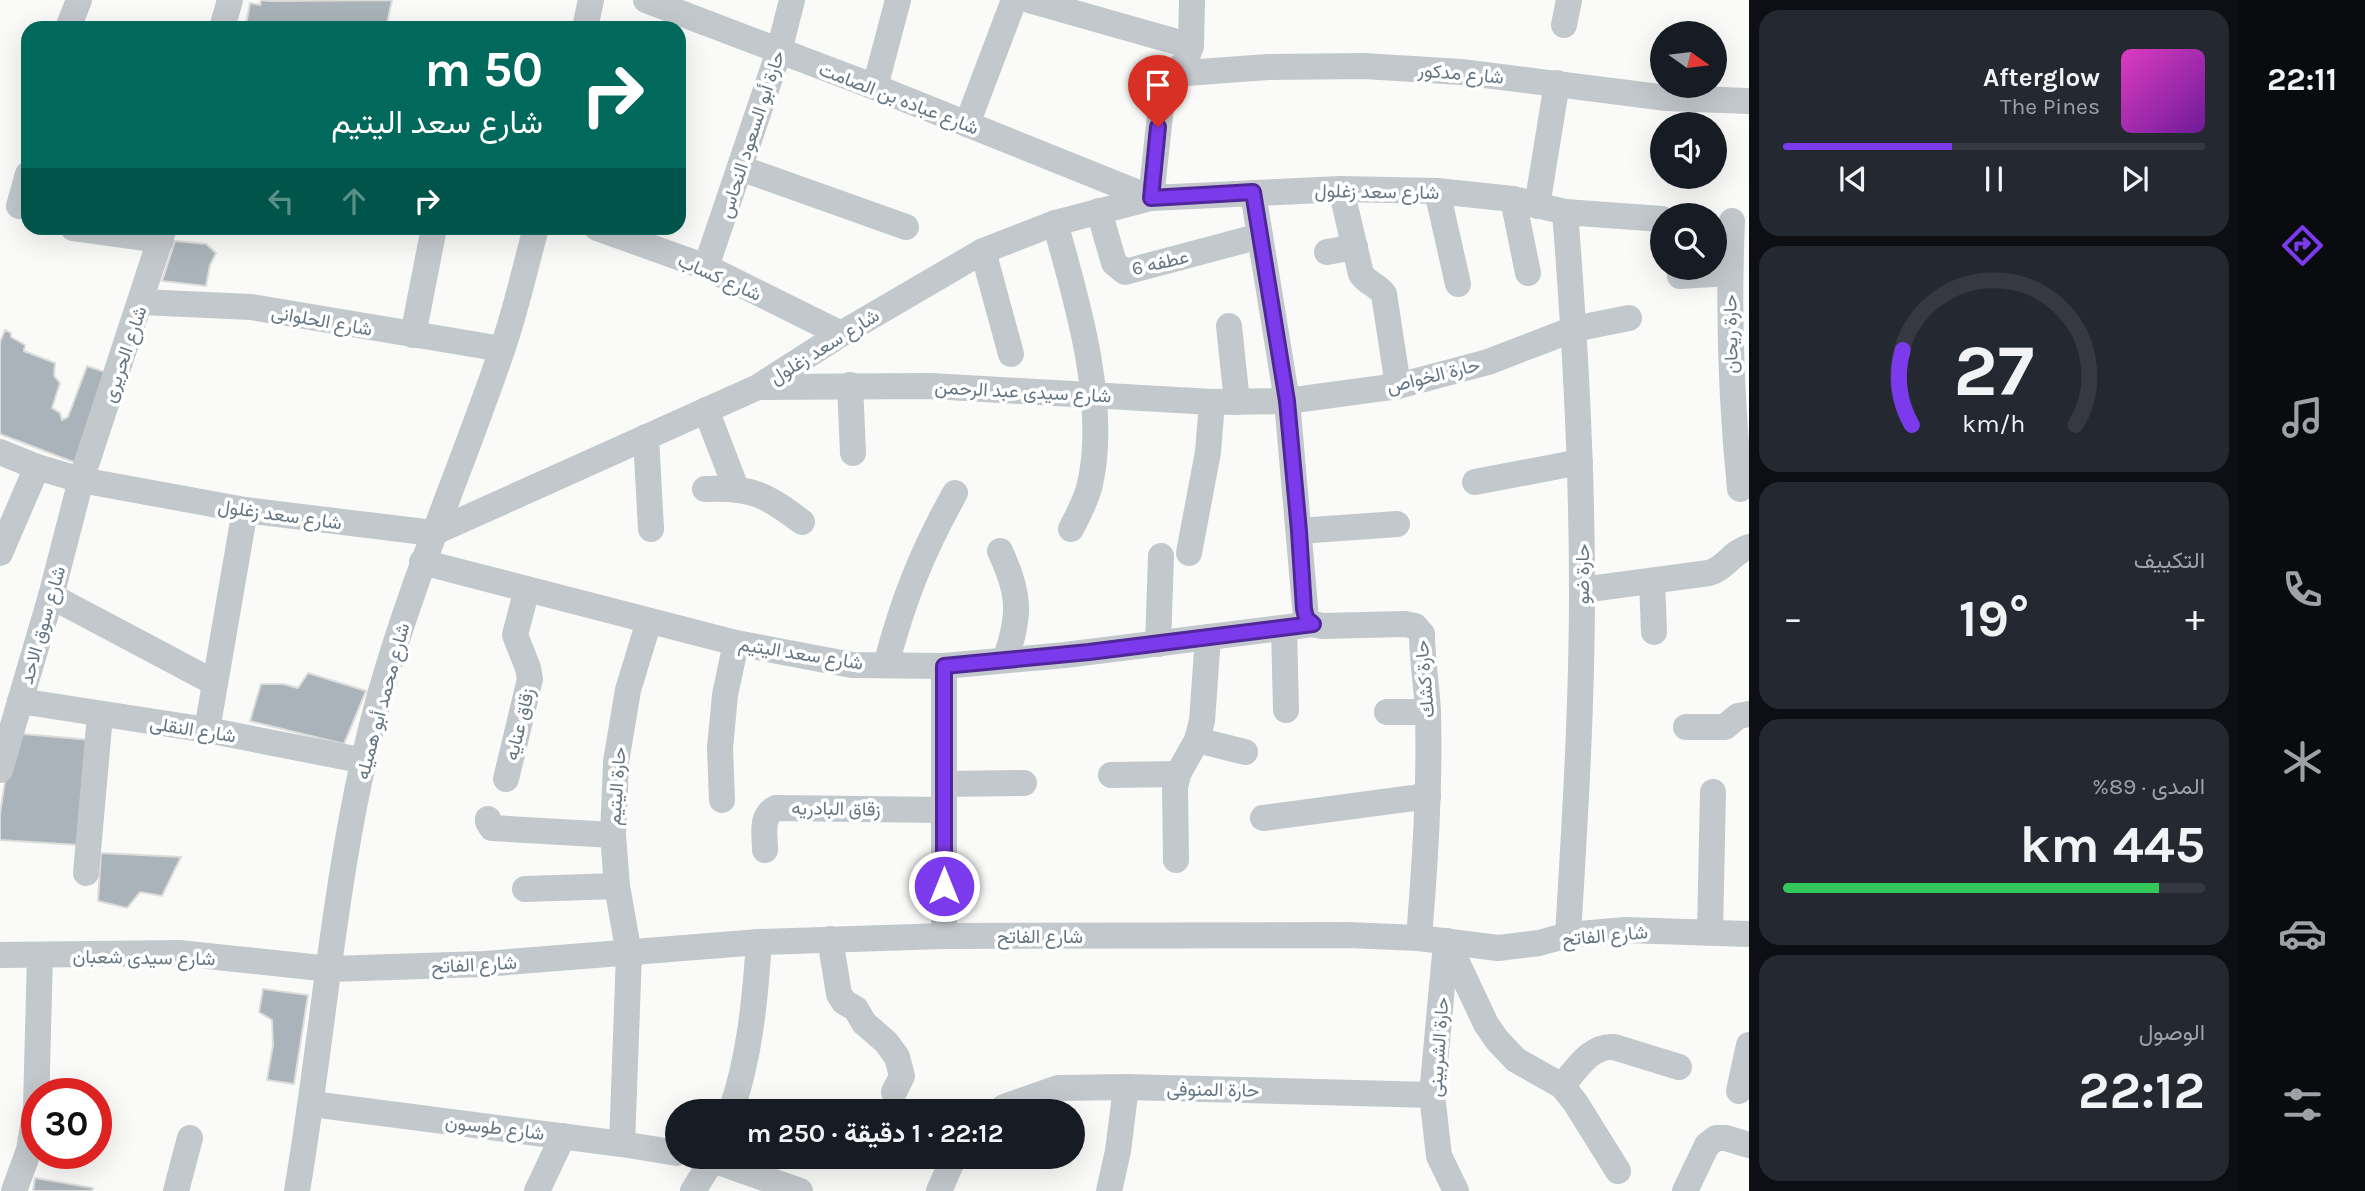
<!DOCTYPE html>
<html lang="ar">
<head>
<meta charset="utf-8">
<style>
  body { margin:0; font-family:Karla,Vazirmatn,sans-serif; background:#242831; color:#f1f3f6; direction:rtl; height:100vh; display:flex; flex-direction:column; font-size:26px; white-space:nowrap }
  * { box-sizing:border-box; margin:0 }
  p { font-size:23px; color:#9ea1a6 }
  .icon { flex:none; width:38px; height:38px; fill:none; stroke:currentColor; stroke-width:2; stroke-linecap:round; stroke-linejoin:round }
  .map { position:relative; flex:1; overflow:hidden; direction:ltr }
  .sheet { display:flex; flex-direction:column; gap:10px; padding:10px; background:#0d0f14; width:490px }
  .sheet>* { flex:none }
  .banner { position:absolute; left:21px; top:21px; width:665px; height:214px; border-radius:21px; box-shadow:0 7px 28px #0002; direction:rtl; background:#00695c; color:#fff; overflow:hidden }
  .needle { width:46px; rotate:104deg }
  .fabs { position:absolute; left:1650px; top:21px; display:grid; gap:14px }
  .fabs a { display:grid; place-items:center; width:77px; height:77px; border-radius:50%; background:#171b24; box-shadow:0 7px 28px #0002; font-size:35px }
  .speed { position:absolute; left:21px; top:1078px; display:flex; gap:14px; font-size:35px; font-weight:700; text-align:center }
  .speed>* { display:grid; place-content:center; width:91px; height:91px; border-radius:50%; background:#171b24; box-shadow:0 7px 28px #0002; line-height:1 }
  .speed .limit { border:10px solid #d22; background:#fff; color:#111 }
  .pin { position:absolute; display:grid; place-items:center; width:60px; height:60px; color:#fff; margin:-72px -30px; border-radius:50% 50% 50% 0; rotate:-45deg; box-shadow:0 0 7px #0007 }
  .pin .icon { rotate:45deg }
  .me { position:absolute; width:77px; margin:-38px; rotate:0deg; stroke-linejoin:round; filter:drop-shadow(0 0 5px #0008) }
  .turn { display:flex; align-items:center; gap:24px; height:147px; padding:0 28px; font-size:32px }
  .turn .icon { width:91px; height:91px; stroke-width:2.5 }
  .turn b { display:block; font-size:49px; line-height:60px }
  .lanes { display:flex; align-items:center; height:66px; padding:0 28px; background:#0003; justify-content:center; gap:35px; direction:ltr }
  .lanes .off { opacity:.35 }
  .big { font-size:52px; font-weight:700; line-height:1.1 }
  .sheet .widget { flex:1; display:flex; flex-direction:column; justify-content:center; gap:10px; min-width:0; padding:0 24px; border-radius:21px; background:#242831 }
  .sheet .dial { align-items:center; gap:0 }
  .dial svg { height:182px; overflow:visible; fill:none; stroke:#363941; stroke-width:7; stroke-linecap:round; text-anchor:middle }
  .dial text { fill:#f1f3f6; stroke:none }
  .song { display:flex; align-items:center; gap:21px }
  .cover { width:84px; height:84px; border-radius:10px; background:linear-gradient(135deg,hsl(310 70% 55%),hsl(280 70% 35%)) }
  .played { height:7px; border-radius:4px; background:linear-gradient(90deg,#7c3aed 40%,#363941 40%) }
  .keys { display:flex; justify-content:space-around; direction:ltr }
  .heat { display:flex; justify-content:space-between; align-items:center; font-size:38px; direction:ltr }
  .charge { height:10px; border-radius:5px; background:linear-gradient(90deg,#34c759 89%,#363941 0) }
  .trip { position:absolute; left:665px; top:1099px; width:420px; height:70px; border-radius:35px; background:#171b24; box-shadow:0 7px 28px #0002; font-weight:700; line-height:70px; text-align:center; direction:rtl }
  main { display:flex; flex:1; min-height:0 }
  .tab-bar { display:flex; flex-direction:column; width:126px; justify-content:space-around; align-items:center; background:#090b0e; color:#9ea1a6 }
  .tab-bar .icon { width:49px; height:49px }
  .tab-bar .on { color:#7c3aed }
  .tab-bar b { font-size:32px; color:#f1f3f6 }
  .map>svg:first-child { display:block }
  .building { fill:#aab3b9; stroke:#dcdcda; stroke-width:2 }
  .lines { fill:none; stroke-linecap:round; stroke-linejoin:round }
  .minor { stroke:#c3c8cc; stroke-width:26 }
  .route-casing { stroke:#51269a; stroke-width:18 }
  .route { stroke:#7c3aed; stroke-width:12 }
  .labels { text-anchor:middle; stroke-width:7; stroke-linejoin:round; paint-order:stroke }
  .street-label { font-size:19px; fill:#657683; stroke:#fff }
</style>
</head>
<body>
<main>
<nav class="tab-bar">
<b>22:11</b>
<svg class="icon on" aria-label="directions" viewBox="0 0 24 24"><path d="M12 3l9 9-9 9-9-9zM9 14v-3h6M13 9l2 2-2 2"/></svg>
<svg class="icon" aria-label="music" viewBox="0 0 24 24"><path d="M9 18V5l10-2v13"/><circle cx="6" cy="18" r="3"/><circle cx="16" cy="16" r="3"/></svg>
<svg class="icon" aria-label="phone" viewBox="0 0 24 24"><path d="M5 4h4l2 5-3 2q2 4 5 5l2-3 5 2v4C11 20 4 13 5 4z"/></svg>
<svg class="icon" aria-label="climate" viewBox="0 0 24 24"><path d="M12 3v18M4 7l16 10M4 17L20 7"/></svg>
<svg class="icon" aria-label="car" viewBox="0 0 24 24"><path d="M5 17H2v-5l4-1 3-4h7l3 4 3 1v5h-3M9 17h6M6 11h13"/><circle cx="7" cy="17" r="2"/><circle cx="17" cy="17" r="2"/></svg>
<svg class="icon" aria-label="filters" viewBox="0 0 24 24"><path d="M4 7h16M4 17h16"/><circle cx="9" cy="7" r="2"/><circle cx="15" cy="17" r="2"/></svg>
</nav>
<section class="sheet">
<div class="widget">
<div class="song"><i class="cover"></i><div><b>Afterglow</b><p>The Pines</p></div></div>
<div class="played"></div>
<div class="keys"><svg class="icon" aria-label="previous" viewBox="0 0 24 24"><path d="M18 5L8 12l10 7zM5 5v14"/></svg><svg class="icon" aria-label="pause" viewBox="0 0 24 24"><path d="M8 5v14M16 5v14"/></svg><svg class="icon" aria-label="next" viewBox="0 0 24 24"><path d="M6 5l10 7-10 7zM19 5v14"/></svg></div>
</div>
<div class="widget dial"><svg viewBox="0 0 100 80">
<path d="M14 69A42 42 0 1 1 86 69"/>
<path d="M14 69A42 42 0 0 1 10 36" stroke="#7c3aed"/>
<text x="50" y="56" font-size="32" font-weight="700">27</text>
<text x="50" y="72" font-size="11">km/h</text>
</svg></div>
<div class="widget"><p>التكييف</p>
<div class="heat"><a>−</a><b class="big">19°</b><a>+</a></div>
</div>
<div class="widget"><p>المدى · 89%</p><b class="big">445 km</b><div class="charge"></div></div>
<div class="widget"><p>الوصول</p><b class="big">22:12</b></div>
</section>
<div class="map">
<svg width="1749" height="1191" viewBox="0 0 1749 1191">
  <rect width="100%" height="100%" fill="#fafaf8"/>
  <!-- building -->
  <g class="building">
    <path d="M261,0L270,1L392,0L386,28H262L246,24L250,3L260,5Z"/>
    <path d="M175,241L206,244L216,253L210,265L206,286L162,281Z"/>
    <path d="M5,330L11,333V337L25,345L24,351L55,363L54,376L60,383L52,408L60,413L62,420L68,417L87,366L105,372L76,463L0,434V342Z"/>
    <path d="M308,673L366,691L344,744L250,721L261,684H283L298,688Z"/>
    <path d="M12,733L91,740L79,845L0,840V814Z"/>
    <path d="M101,853L181,857L162,896L140,892L127,908L98,901Z"/>
    <path d="M263,989L308,995L294,1084L267,1080L273,1045L272,1020L259,1012Z"/>
    <path d="M35,1178L93,1188L92,1191H33Z"/>
  </g>
  <g class="lines">
    <!-- minor -->
    <g class="minor">
      <path d="M646,0L875,87L1151,198L1163,88L1172,74L1185,62L1191,46L1192,0"/>
      <path d="M1029,0L1191,46"/>
      <path d="M1564,25L1569,0"/>
      <path d="M68,28L79,0"/>
      <path d="M222,28L230,0"/>
      <path d="M585,28L591,0"/>
      <path d="M1172,74L1268,67L1364,66L1461,72L1667,98L1749,101"/>
      <path d="M875,87L898,0"/>
      <path d="M967,124L1014,0"/>
      <path d="M740,168L906,227"/>
      <path d="M1341,189L1361,274C1367,283 1377,285 1384,294L1398,386"/>
      <path d="M1437,191L1458,284"/>
      <path d="M1253,193L1287,401L1306,618L1313,624L1322,626L1405,624L1415,626L1422,634C1422,660 1427,687 1428,713C1430,788 1425,863 1419,938"/>
      <path d="M1513,199L1528,273"/>
      <path d="M19,206L28,174"/>
      <path d="M1537,206L1557,83"/>
      <path d="M1099,211L1114,263L1125,272L1260,236"/>
      <path d="M1565,212C1575,338 1582,464 1582,590C1582,705 1575,820 1568,935"/>
      <path d="M1732,221C1728,311 1731,399 1740,489"/>
      <path d="M1055,223C1077,300 1108,405 1090,484C1087,499 1078,515 1071,529"/>
      <path d="M73,228L161,240"/>
      <path d="M597,228L706,267L841,334"/>
      <path d="M983,251L1011,354"/>
      <path d="M1327,252L1355,247"/>
      <path d="M706,267L779,51L792,0"/>
      <path d="M1680,276L1730,273"/>
      <path d="M141,302L251,307L502,349"/>
      <path d="M1229,326L1237,402"/>
      <path d="M413,335L434,228"/>
      <path d="M850,385L853,453"/>
      <path d="M760,387L931,386L1212,402L1287,401L1398,386L1488,362L1574,329L1629,318"/>
      <path d="M706,410L736,488"/>
      <path d="M646,437L651,529"/>
      <path d="M0,452L37,467L81,480L245,510L433,533L758,387L841,334L983,251L1055,223L1151,198L1341,189L1437,191L1513,199L1565,212L1662,219"/>
      <path d="M1475,482L1580,462"/>
      <path d="M705,489C752,487 765,494 802,522"/>
      <path d="M1299,531L1397,524"/>
      <path d="M1000,551C1020,594 1021,615 1005,660"/>
      <path d="M0,553L37,467"/>
      <path d="M1189,553L1208,452L1212,402"/>
      <path d="M422,562L736,643L852,665L944,666L1065,655L1313,624"/>
      <path d="M1652,581L1654,632"/>
      <path d="M1582,590L1709,573C1726,568 1732,552 1749,547"/>
      <path d="M51,596L215,683"/>
      <path d="M1284,628L1286,710"/>
      <path d="M1158,644L1161,556"/>
      <path d="M886,665C903,600 922,552 955,493"/>
      <path d="M20,701L207,730L365,761"/>
      <path d="M1387,712H1428"/>
      <path d="M1686,727H1725L1738,716L1749,714"/>
      <path d="M207,730L245,510"/>
      <path d="M1197,740L1245,752"/>
      <path d="M0,770L51,596L81,480L164,228"/>
      <path d="M1111,775L1178,774"/>
      <path d="M506,779L530,679L528,668L515,635L527,589"/>
      <path d="M944,784L1024,783"/>
      <path d="M722,800L720,748L725,695L736,643"/>
      <path d="M1263,818L1428,796"/>
      <path d="M488,819V822L492,828L613,835"/>
      <path d="M765,850C765,834 760,816 776,808L944,810"/>
      <path d="M1176,860L1175,788L1178,774L1197,740L1202,721L1208,637"/>
      <path d="M86,873L100,715"/>
      <path d="M525,889L617,886"/>
      <path d="M1710,932L1713,792"/>
      <path d="M944,936V666"/>
      <path d="M830,939L839,994L844,1002L856,1009L864,1023L886,1042L897,1057L902,1076L894,1092"/>
      <path d="M1447,941L1486,1024L1497,1040L1516,1060L1562,1086L1575,1102L1618,1171"/>
      <path d="M1446,943L1432,1095L1439,1156L1456,1191"/>
      <path d="M0,955L179,953L330,969L484,964L759,942L944,936L1347,935L1419,938L1498,948L1539,943L1568,935L1625,930L1749,934"/>
      <path d="M1562,1086C1576,1070 1590,1045 1614,1047L1679,1067"/>
      <path d="M1739,1091L1749,1045"/>
      <path d="M312,1104L622,1144L677,1153"/>
      <path d="M731,1111C750,1057 755,999 759,942"/>
      <path d="M1000,1111L1004,1107L1058,1088L1126,1087L1432,1095"/>
      <path d="M622,1144L629,954L617,886L613,835L616,762L628,690L649,621"/>
      <path d="M697,1157L713,1160L800,1191"/>
      <path d="M14,1191L29,1150L36,1107L40,955"/>
      <path d="M176,1191L190,1138"/>
      <path d="M297,1191C325,1026 335,856 380,695C413,577 463,465 502,350C516,310 525,268 536,228"/>
      <path d="M537,1191L563,1136"/>
      <path d="M693,1191L714,1157"/>
      <path d="M939,1191L954,1157"/>
      <path d="M1109,1191L1118,1151L1126,1087"/>
      <path d="M1685,1191L1707,1145L1716,1138H1726L1749,1145"/>
    </g>
  </g>
  <g class="lines">
    <defs>
      <path id="route" d="M944,886V666L1089,652L1313,624L1306,618L1304,609L1299,531L1287,401L1253,192L1151,198L1158,127"/>
    </defs>
    <!-- route casing -->
    <use href="#route" class="route-casing"/>
    <!-- route -->
    <use href="#route" class="route"/>
  </g>
  <g class="labels">
    <!-- street labels -->
    <g class="street-label">
      <text transform="translate(1461 73) rotate(5)" y="7">شارع مدكور</text>
      <text transform="translate(899 98) rotate(21)" y="7">شارع عباده بن الصامت</text>
      <text transform="translate(751 134) rotate(-72)" y="7">حارة أبو السعود النحاس</text>
      <text transform="translate(1377 191) rotate(1)" y="7">شارع سعد زغلول</text>
      <text transform="translate(1160 262) rotate(-13)" y="7">عطفه 6</text>
      <text transform="translate(720 277) rotate(24)" y="7">شارع كساب</text>
      <text transform="translate(322 320) rotate(10)" y="7">شارع الحلوانى</text>
      <text transform="translate(1730 334) rotate(-91)" y="7">حارة ريحان</text>
      <text transform="translate(824 346) rotate(-32)" y="7">شارع سعد زغلول</text>
      <text transform="translate(124 354) rotate(-71)" y="7">شارع الحريرى</text>
      <text transform="translate(1433 375) rotate(-14)" y="7">حارة الخواص</text>
      <text transform="translate(1023 391) rotate(3)" y="7">شارع سيدى عبد الرحمن</text>
      <text transform="translate(280 514) rotate(8)" y="7">شارع سعد زغلول</text>
      <text transform="translate(1582 574) rotate(-90)" y="7">حارة ضو</text>
      <text transform="translate(42 625) rotate(-74)" y="7">شارع سوق الاحد</text>
      <text transform="translate(801 653) rotate(9)" y="7">شارع سعد اليتيم</text>
      <text transform="translate(1424 679) rotate(-95)" y="7">حارة كشك</text>
      <text transform="translate(382 701) rotate(-75)" y="7">شارع محمد أبو هميله</text>
      <text transform="translate(519 724) rotate(-76)" y="7">زقاق عنايه</text>
      <text transform="translate(193 729) rotate(9)" y="7">شارع النقلى</text>
      <text transform="translate(616 786) rotate(-86)" y="7">حارة اليتيم</text>
      <text transform="translate(836 808) rotate(1)" y="7">زقاق البادريه</text>
      <text transform="translate(1605 935) rotate(-5)" y="7">شارع الفاتح</text>
      <text x="1040" y="943">شارع الفاتح</text>
      <text transform="translate(144 957) rotate(1)" y="7">شارع سيدى شعبان</text>
      <text transform="translate(474 964) rotate(-3)" y="7">شارع الفاتح</text>
      <text transform="translate(1438 1047) rotate(-86)" y="7">حارة الشربينى</text>
      <text transform="translate(1213 1089) rotate(1)" y="7">حارة المنوفى</text>
      <text transform="translate(495 1127) rotate(7)" y="7">شارع طوسون</text>
    </g>
  </g>
</svg>
<div class="fabs">
<a><svg class="needle" viewBox="-14 -14 28 28"><path d="M0-13l5 13h-10z" fill="#e53935"/><path d="M0 13l5-13h-10z" fill="#9ea1a6"/></svg></a>
<a><svg class="icon" aria-label="sound" viewBox="0 0 24 24"><path d="M4 9h4l5-4v14l-5-4H4zM17 9q2 3 0 6"/></svg></a>
<a><svg class="icon" aria-label="search" viewBox="0 0 24 24"><circle cx="10" cy="10" r="6"/><path d="M15 15l6 6"/></svg></a>
</div>
<div class="speed"><div class="limit">30</div></div>
<div class="pin" style="left:1158px;top:127px;background:#d93025"><svg class="icon" aria-label="arrive" viewBox="0 0 24 24"><path d="M6 21V4h12l-3 4 3 4H6"/></svg></div>
<svg class="me" style="left:944px;top:886px" viewBox="-20 -20 40 40"><circle r="17" fill="#7c3aed" stroke="#fff" stroke-width="3"/><path d="M0-11L8 9 0 5-8 9z" fill="#fff"/></svg>
<div class="trip">22:12 · 1 دقيقة · 250 m</div>
<div class="banner">
<div class="turn"><svg class="icon" aria-label="right" viewBox="0 0 24 24"><path d="M7 20v-9h11M14 6l5 5-5 5"/></svg><div><b>50 m</b>شارع سعد اليتيم</div></div>
<div class="lanes"><svg class="icon off" aria-label="left" viewBox="0 0 24 24"><path d="M17 20v-9H6M10 6l-5 5 5 5"/></svg><svg class="icon off" aria-label="ahead" viewBox="0 0 24 24"><path d="M12 20V5M6 11l6-6 6 6"/></svg><svg class="icon" aria-label="right" viewBox="0 0 24 24"><path d="M7 20v-9h11M14 6l5 5-5 5"/></svg></div>
</div>
</div>
</main>
</body>
</html>
